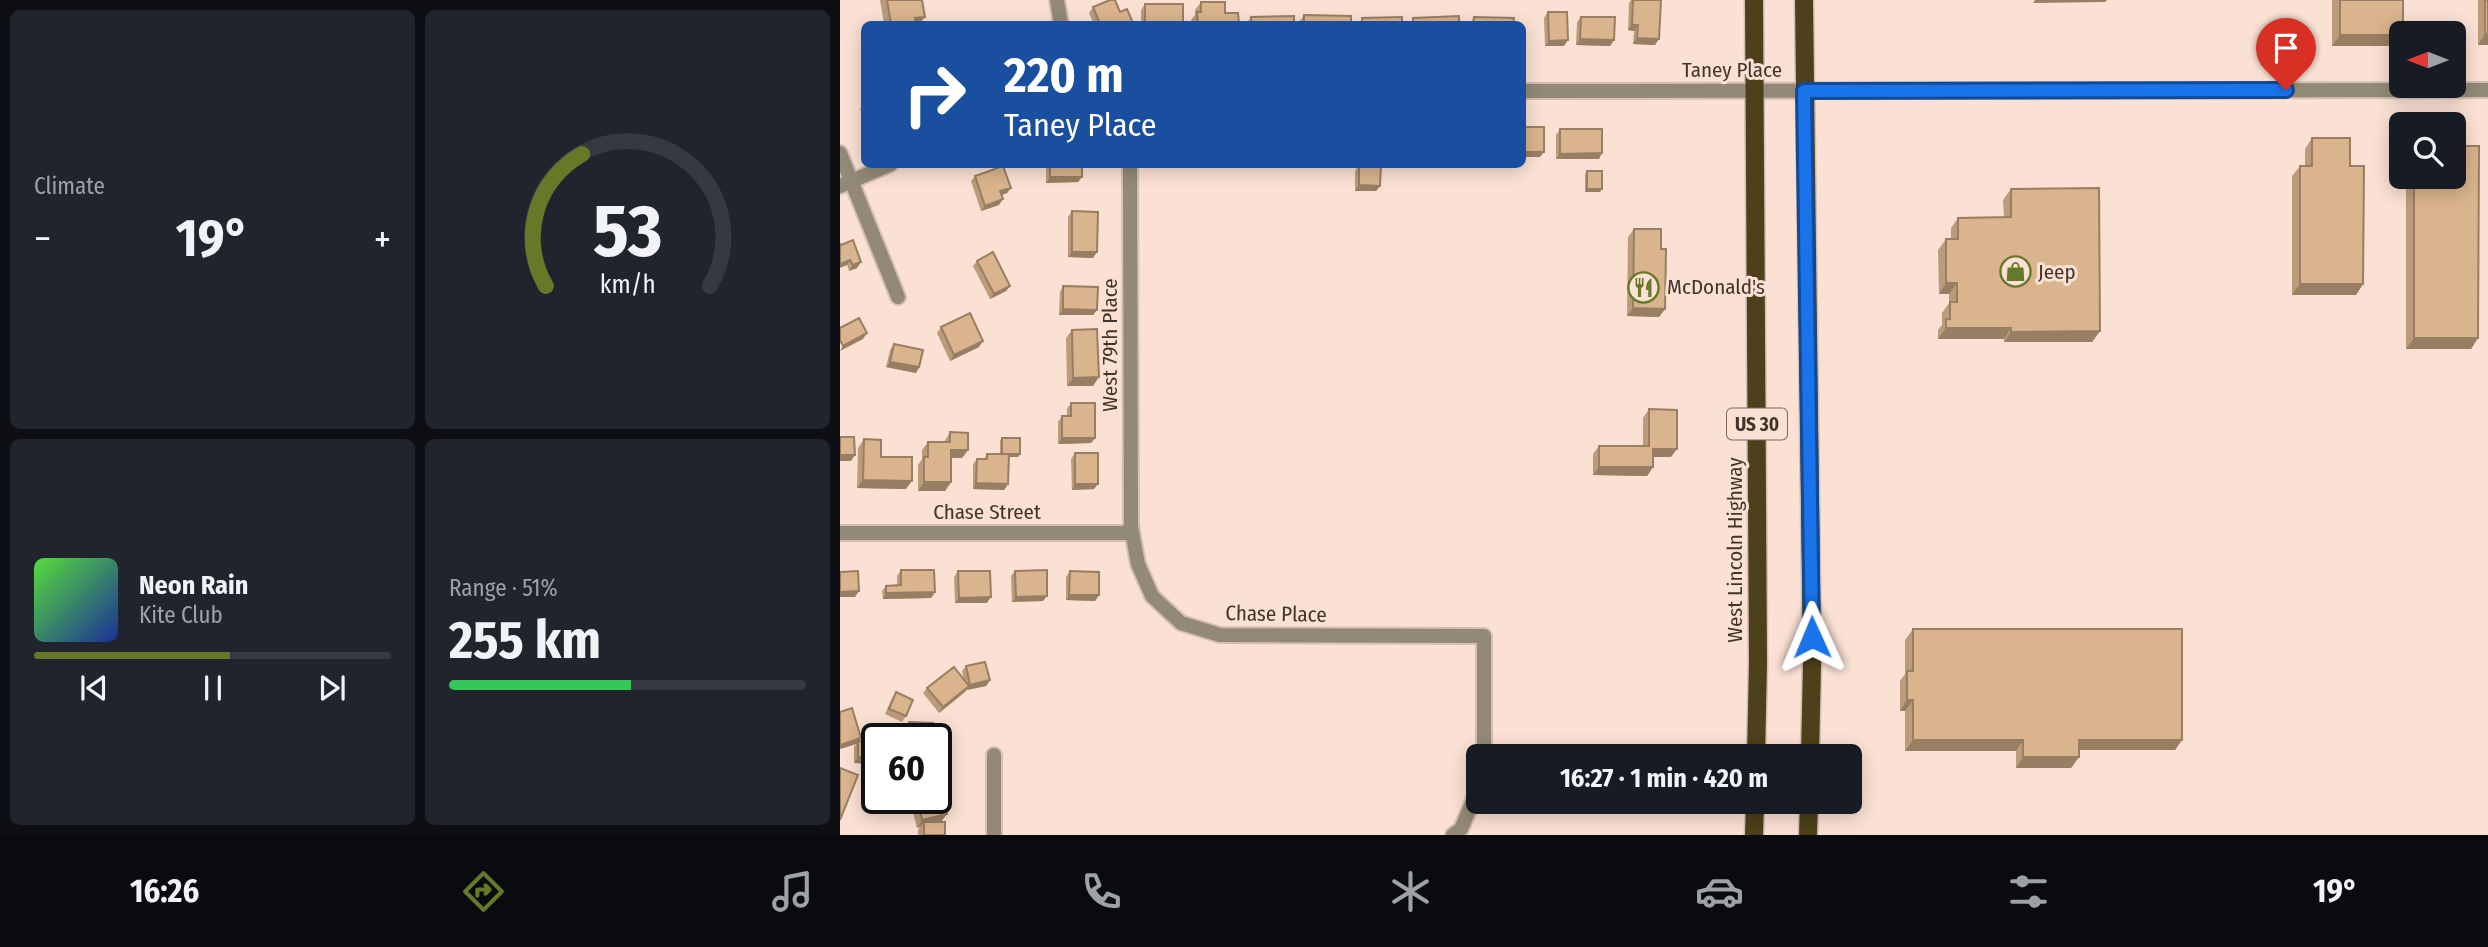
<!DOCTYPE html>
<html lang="en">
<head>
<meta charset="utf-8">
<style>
  body { margin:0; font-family:"Fira Sans Condensed",sans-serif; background:#20242c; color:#f1f3f6; height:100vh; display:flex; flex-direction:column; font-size:26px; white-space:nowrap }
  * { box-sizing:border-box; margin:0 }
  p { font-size:23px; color:#9ea1a6 }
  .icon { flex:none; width:38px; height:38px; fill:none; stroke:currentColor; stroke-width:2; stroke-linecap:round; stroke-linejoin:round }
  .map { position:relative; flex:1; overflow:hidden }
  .panel { display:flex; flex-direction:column; gap:10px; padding:10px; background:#0d0f14; width:840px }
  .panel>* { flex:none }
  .top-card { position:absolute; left:21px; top:21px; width:665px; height:147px; border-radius:10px; box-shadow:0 4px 18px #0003; background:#1a4fa0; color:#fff; overflow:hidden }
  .needle { width:46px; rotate:270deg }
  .buttons { position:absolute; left:1549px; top:21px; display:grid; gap:14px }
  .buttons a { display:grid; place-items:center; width:77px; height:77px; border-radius:10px; background:#171b24; box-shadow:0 4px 18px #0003; font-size:35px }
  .speed { position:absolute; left:21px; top:723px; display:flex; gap:14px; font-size:35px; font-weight:700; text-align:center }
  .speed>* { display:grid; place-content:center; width:91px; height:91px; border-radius:50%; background:#171b24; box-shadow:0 4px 18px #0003; line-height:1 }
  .speed .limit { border:4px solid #111; border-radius:10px; background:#fff; color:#111 }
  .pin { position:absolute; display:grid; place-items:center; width:60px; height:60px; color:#fff; margin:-72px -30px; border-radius:50% 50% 50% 0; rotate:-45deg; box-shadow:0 0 7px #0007 }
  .pin .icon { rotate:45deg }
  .me { position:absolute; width:77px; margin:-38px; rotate:359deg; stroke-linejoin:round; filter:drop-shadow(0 0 5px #0008) }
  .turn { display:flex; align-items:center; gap:24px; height:147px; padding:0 28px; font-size:32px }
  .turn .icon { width:91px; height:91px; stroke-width:2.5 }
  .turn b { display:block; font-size:49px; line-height:60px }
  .big { font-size:52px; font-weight:700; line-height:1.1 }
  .panel .widget { flex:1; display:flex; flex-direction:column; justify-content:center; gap:10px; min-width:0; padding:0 24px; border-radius:10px; background:#20242c }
  .panel .dial { align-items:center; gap:0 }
  .dial svg { height:182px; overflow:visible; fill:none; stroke:#363941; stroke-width:7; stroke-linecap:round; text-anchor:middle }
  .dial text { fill:#f1f3f6; stroke:none }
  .song { display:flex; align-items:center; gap:21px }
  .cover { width:84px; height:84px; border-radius:10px; background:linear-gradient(135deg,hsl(110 70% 55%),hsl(230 70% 35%)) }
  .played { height:7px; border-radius:4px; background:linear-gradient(90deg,#667928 55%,#363941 55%) }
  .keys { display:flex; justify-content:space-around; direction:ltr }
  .heat { display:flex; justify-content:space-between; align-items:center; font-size:38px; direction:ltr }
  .charge { height:10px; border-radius:5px; background:linear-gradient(90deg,#34c759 51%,#363941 0) }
  .panel .tiles { flex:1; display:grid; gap:10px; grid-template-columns:repeat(2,1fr) }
  .trip { position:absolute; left:626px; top:744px; width:396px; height:70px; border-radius:10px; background:#171b24; box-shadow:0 4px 18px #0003; font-weight:700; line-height:70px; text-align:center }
  .dock { display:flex; height:112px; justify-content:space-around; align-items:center; background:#090b0e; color:#9ea1a6 }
  .dock .icon { width:49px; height:49px }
  .dock .selected { color:#667928 }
  .dock b { font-size:32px; color:#f1f3f6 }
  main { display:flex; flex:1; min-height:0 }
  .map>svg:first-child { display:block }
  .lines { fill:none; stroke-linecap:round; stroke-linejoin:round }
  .minor-casing { stroke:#d5beb2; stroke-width:18 }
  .primary-casing { stroke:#d5beb2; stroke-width:21 }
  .minor { stroke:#928a76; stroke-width:14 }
  .primary { stroke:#4d401a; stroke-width:18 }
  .wall { fill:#bb9b79 }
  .shaded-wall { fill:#987e63 }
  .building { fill:#d9b48d; stroke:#987e63; stroke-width:2 }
  .route-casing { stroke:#114b97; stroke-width:18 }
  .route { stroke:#1a73e8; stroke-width:12 }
  .labels { text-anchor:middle; stroke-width:6; stroke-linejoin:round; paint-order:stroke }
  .shield { fill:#fae1d3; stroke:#78685f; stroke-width:2 }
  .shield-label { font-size:19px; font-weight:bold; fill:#40342d }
  .street-label { font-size:21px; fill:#40342d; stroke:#fae1d3 }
  .poi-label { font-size:21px; fill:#40342d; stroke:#fae1d3; text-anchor:start }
</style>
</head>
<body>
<main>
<section class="panel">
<div class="tiles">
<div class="widget"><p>Climate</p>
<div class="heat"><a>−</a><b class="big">19°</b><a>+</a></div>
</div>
<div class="widget dial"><svg viewBox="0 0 100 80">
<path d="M14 69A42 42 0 1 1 86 69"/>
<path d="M14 69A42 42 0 0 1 30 11" stroke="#667928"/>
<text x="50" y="56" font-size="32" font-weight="700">53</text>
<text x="50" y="72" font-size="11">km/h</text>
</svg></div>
<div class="widget">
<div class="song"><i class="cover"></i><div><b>Neon Rain</b><p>Kite Club</p></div></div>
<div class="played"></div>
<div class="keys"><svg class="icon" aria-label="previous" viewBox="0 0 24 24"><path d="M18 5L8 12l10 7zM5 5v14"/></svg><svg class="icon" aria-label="pause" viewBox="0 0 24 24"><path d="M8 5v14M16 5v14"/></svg><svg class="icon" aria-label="next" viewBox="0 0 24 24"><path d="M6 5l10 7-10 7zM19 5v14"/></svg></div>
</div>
<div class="widget"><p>Range · 51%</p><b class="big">255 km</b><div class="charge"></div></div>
</div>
</section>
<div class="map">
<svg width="1648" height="835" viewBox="0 0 1648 835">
  <rect width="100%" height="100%" fill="#fae1d3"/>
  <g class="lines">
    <defs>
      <g id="minor">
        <path d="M217,0L221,24"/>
        <path d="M682,91L1648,90"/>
        <path d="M0,153L58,297"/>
        <path d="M290,164L291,526L298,564L312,596L341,623L380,635L644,636V756"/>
        <path d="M0,186L51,164"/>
        <path d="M0,533H287L291,526"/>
        <path d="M154,835V755"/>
        <path d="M613,835L621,829L639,787"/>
      </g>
      <g id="primary">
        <path d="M914,0L918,663L916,756"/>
        <path d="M964,0L972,664L970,756"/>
        <path d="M914,835L915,802"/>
        <path d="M968,835L969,802"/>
      </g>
    </defs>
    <!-- minor casing -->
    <use href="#minor" class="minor-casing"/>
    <!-- primary casing -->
    <use href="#primary" class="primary-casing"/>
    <!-- minor -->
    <use href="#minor" class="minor"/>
    <!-- primary -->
    <use href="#primary" class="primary"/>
  </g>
  <!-- wall -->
  <g class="wall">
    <path d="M40,0H82L79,24H44Z"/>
    <path d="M791,0H821L815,45L793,44L794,31L788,30L789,3Z"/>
    <path d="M1492,0H1563L1555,46H1492Z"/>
    <rect x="1638" y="0" width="10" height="45"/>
    <path d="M361,2L385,13L399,24H352L351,20L355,15V10Z"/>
    <path d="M305,4L342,24H301V10Z"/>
    <path d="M253,7L280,12L293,23L292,24H254L249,13Z"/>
    <path d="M708,12L724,46H705L704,18Z"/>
    <path d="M464,15L511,24H460V21Z"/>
    <path d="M411,17L454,24H407V23Z"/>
    <path d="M741,17L774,40L770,46L736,45L737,22Z"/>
    <path d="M24,103V120L20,109Z"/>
    <path d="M720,129L759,159H716V135Z"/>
    <path d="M1472,138L1510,166L1523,284L1516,295H1452V176L1460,166H1465V149Z"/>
    <path d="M206,164H242L238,182L206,183Z"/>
    <path d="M519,165L540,186L536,191H515V171Z"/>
    <path d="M747,171L762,189L760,192H745V174Z"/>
    <path d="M135,176L171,188L167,193L162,195L159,205L141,211L131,181Z"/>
    <path d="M1566,177H1614L1638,338L1631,349H1566Z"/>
    <path d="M1171,189L1260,331L1252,342H1164V339H1098V330L1102,325V313L1109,303V294H1099L1098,250L1106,239H1111V228L1118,218L1164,217L1163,200Z"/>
    <path d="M232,211L253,258L228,257V217Z"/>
    <path d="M794,229L821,249L825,309L819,317L787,316L788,237Z"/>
    <path d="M1,245L21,262L17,268L9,271Z"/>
    <path d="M137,261L170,286L166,291L150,299L133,266Z"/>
    <path d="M223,286L257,310L253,315H219L220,292Z"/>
    <path d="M101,327L139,347L110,361L97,333Z"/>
    <path d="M232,330L253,386H227L226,338Z"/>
    <path d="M54,344L79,367L76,373L46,367L50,350Z"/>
    <path d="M231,403L255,438L251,443L218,444V422L222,416H227V409Z"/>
    <path d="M809,409L831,457H813V467L807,476L753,475V454L759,446H803V418Z"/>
    <path d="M110,432L128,450L122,458H111V482L105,491H78V465L82,459V450L88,442H104Z"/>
    <path d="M162,438L178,457H169L168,484L164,490L133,489V464L137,459H144L147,454H160V441Z"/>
    <path d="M24,439L66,489L17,488L18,448Z"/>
    <path d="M235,453L254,489L232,490L231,459Z"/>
    <path d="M61,570L95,592L91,598L43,599L42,591L46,586H57V576Z"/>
    <path d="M118,571L147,603H115L114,577Z"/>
    <path d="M175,571L203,601L172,602L171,576Z"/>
    <path d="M230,571L259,595L255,601L226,600V577Z"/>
    <path d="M1073,629L1342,740L1335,750H1239V757L1231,768H1176V751H1065V711H1060V681L1065,674V640Z"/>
    <path d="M126,666L150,680L146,686L126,690L99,713L83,693L87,688L124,681L122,671Z"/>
    <path d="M56,692L66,716L62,722L45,714L52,698Z"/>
    <path d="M69,722L92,738H64L65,727Z"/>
    <path d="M21,738L19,741L37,742V760L34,764L14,763V747L16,744L0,749Z"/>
    <path d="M58,798H96L105,835H78V830L80,827L77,828L71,805L61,808Z"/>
  </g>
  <!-- shaded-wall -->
  <g class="shaded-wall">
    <path d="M1195,0H1267L1265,2L1193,3Z"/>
    <path d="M85,17L79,24H70L75,18Z"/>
    <path d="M325,23H343L342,24H324Z"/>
    <path d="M792,25H798L794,31L788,30Z"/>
    <path d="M1645,34H1648V45H1638Z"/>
    <path d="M1500,35H1561V37L1555,46H1492Z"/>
    <path d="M797,38L819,39L815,45L793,44Z"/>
    <path d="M740,39L774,40L770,46L736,45Z"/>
    <path d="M728,40L724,46H705L709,41Z"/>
    <path d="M682,152H704L700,157H682Z"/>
    <path d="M762,153L759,159H716L720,154Z"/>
    <path d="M210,177H242L238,182L206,183Z"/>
    <path d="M519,185L540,186L536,191H515Z"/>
    <path d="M171,188L167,193L157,197L160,191Z"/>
    <path d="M747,189H762L760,192H745Z"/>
    <path d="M163,199L159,205L141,211L145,206Z"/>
    <path d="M232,252H257L253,258L228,257Z"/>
    <path d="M10,260L7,265L0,268V264Z"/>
    <path d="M21,262L17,268L9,271L13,265Z"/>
    <path d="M1106,283H1117L1109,294H1099Z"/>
    <path d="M1460,284H1523L1516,295H1452Z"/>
    <path d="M170,286L166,291L150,299L154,294Z"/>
    <path d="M793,308L825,309L819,317L787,316Z"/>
    <path d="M223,309L257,310L253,315H219Z"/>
    <path d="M1106,328H1171L1164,339H1098Z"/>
    <path d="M1260,331L1252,342H1164L1171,332Z"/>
    <path d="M27,333L23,339L0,351L3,346Z"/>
    <path d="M1574,338H1638L1631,349H1566Z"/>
    <path d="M143,341L139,347L110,361L114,355Z"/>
    <path d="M50,362L79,367L76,373L46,367Z"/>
    <path d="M259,377L253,386H227L233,378Z"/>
    <path d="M222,438H255L251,443L218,444Z"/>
    <path d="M813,449H837L831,457H807Z"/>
    <path d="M111,450H128L122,458H105Z"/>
    <path d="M162,454H180L178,457H160Z"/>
    <path d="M0,455H15L11,461H0Z"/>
    <path d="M759,467H813L807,476L753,475Z"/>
    <path d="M23,480L72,481L66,489L17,488Z"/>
    <path d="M84,482H111L105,491H78Z"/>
    <path d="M136,483L168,484L164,490L133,489Z"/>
    <path d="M235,484H258L254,489L232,490Z"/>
    <path d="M19,591L15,597H0V592Z"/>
    <path d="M95,592L91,598L43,599L46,593Z"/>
    <path d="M229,595H259L255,601L226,600Z"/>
    <path d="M207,596L203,601L172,602L176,597Z"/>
    <path d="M151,597L147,603H115L119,598Z"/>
    <path d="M150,680L146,686L127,690L130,685Z"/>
    <path d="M129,686L125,692L99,713L103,707Z"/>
    <path d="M1067,700H1073L1065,711H1060Z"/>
    <path d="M21,738L16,744L0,749V745Z"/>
    <path d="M1073,740H1183L1176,751H1065Z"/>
    <path d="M1239,740H1342L1335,750H1231Z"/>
    <path d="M18,757L37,758V760L34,764L14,763Z"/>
    <path d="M1183,757H1239L1231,768H1176Z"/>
    <path d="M71,798H76L71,805L61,808L66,799Z"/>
    <path d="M107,814L101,822H84L80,827L77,828L82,820Z"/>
  </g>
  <!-- building -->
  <g class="building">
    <path d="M47,0H82L85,17L75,18L76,24H51Z"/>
    <path d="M270,0H275L280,12L287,9L293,23L289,24H260L253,7Z"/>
    <path d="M793,0H821L819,39L797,38L798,25H792Z"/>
    <path d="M1500,0H1563V33H1561V35H1500Z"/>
    <rect x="1645" y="0" width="3" height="34"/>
    <path d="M361,2H385V13H398L399,24H358L357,12H361Z"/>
    <path d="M305,4H343V23H325V24H305Z"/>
    <path d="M708,12H727L728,40L709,41Z"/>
    <path d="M464,15L511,16V24H464Z"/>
    <path d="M454,16V24H411V17Z"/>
    <path d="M619,16V24H573V18Z"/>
    <path d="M562,17V24H522V18Z"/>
    <path d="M634,17L674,18L673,24H633Z"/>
    <path d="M741,17H775L774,40L740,39Z"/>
    <rect x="682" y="127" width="22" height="25"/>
    <path d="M720,129H762V153L720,154Z"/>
    <path d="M1472,138H1510V166H1524L1523,284H1460V166H1472Z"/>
    <path d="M1614,146H1639L1638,338H1574V177H1614Z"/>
    <rect x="210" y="164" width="32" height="13"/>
    <path d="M519,165H541L540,186L519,185Z"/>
    <path d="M163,166L171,188L160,191L163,199L145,206L135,176Z"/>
    <rect x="747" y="171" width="15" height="18"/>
    <path d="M1259,188L1260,331L1171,332V328H1106V319H1110V302H1117V283H1106V239H1118V218L1171,217V189Z"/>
    <path d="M232,211L258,212L257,252H232Z"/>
    <path d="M794,229H821V249H826L825,309L793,308Z"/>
    <path d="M13,240L21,262L13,265L10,260L0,264V244L1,245Z"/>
    <path d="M153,252L170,286L154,294L137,261Z"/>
    <path d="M223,286L258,287L257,310L223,309Z"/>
    <path d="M130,313L143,341L114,355L101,327Z"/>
    <path d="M19,318L27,333L3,346L0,340V328Z"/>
    <path d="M257,329L259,377L233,378L232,330Z"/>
    <path d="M54,344L83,350L79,367L50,362Z"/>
    <path d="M231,403H255V438H222V416H231Z"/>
    <path d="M809,409L837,410V449H813V467H759V446H809Z"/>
    <path d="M110,432L128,433V450H111V482H84V457H88V442H110Z"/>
    <path d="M0,437H14L15,455H0Z"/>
    <rect x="162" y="438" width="18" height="16"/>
    <path d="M24,439L41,440V457H72V481L23,480Z"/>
    <rect x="235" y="453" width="23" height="31"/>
    <path d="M147,454H169L168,484L136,483L137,459H147Z"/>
    <path d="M61,570H94L95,592L46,593V586L61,585Z"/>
    <path d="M207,570V596L176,597L175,571Z"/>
    <path d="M18,571L19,591L0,592V572Z"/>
    <path d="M118,571H150L151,597L119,598Z"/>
    <path d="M230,571L259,572V595H229Z"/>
    <path d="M1073,629H1342V740H1239V757H1183V740H1073V700H1067V671H1073Z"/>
    <path d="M145,662L150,680L130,685L126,666Z"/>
    <path d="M114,667L129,686L103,707L87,688Z"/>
    <path d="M56,692L73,700L66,716L49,709Z"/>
    <path d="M12,708L21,738L0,745V712Z"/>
    <path d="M69,722L93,723L92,738H68Z"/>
    <path d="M18,741L37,742V758L18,757Z"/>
    <path d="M0,768L18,775L0,820Z"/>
    <path d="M96,770L107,814L82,820L77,798H96Z"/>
    <rect x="84" y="822" width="21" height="13"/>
  </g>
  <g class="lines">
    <defs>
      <path id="route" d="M972,637L964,91L1446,90"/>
    </defs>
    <!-- route casing -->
    <use href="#route" class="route-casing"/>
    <!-- route -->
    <use href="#route" class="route"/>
  </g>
  <!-- icons -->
  <defs>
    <symbol id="shop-ring" viewBox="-11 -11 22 22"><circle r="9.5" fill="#fae1d3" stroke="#667928" stroke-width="1.5"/><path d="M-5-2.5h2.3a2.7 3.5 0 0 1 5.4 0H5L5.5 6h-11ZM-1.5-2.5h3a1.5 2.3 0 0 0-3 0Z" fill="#667928"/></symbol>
    <symbol id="restaurant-ring" viewBox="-11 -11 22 22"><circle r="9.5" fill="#fae1d3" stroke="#667928" stroke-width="1.5"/><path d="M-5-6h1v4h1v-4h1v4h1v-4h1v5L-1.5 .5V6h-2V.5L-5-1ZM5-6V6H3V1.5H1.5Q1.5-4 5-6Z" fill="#667928"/></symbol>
  </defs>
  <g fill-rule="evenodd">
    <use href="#shop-ring" x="1158" y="254" width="35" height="35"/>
    <use href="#restaurant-ring" x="786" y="270" width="35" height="35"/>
  </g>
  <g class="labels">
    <!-- shield labels -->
    <rect class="shield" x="887" y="408.5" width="60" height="31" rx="5"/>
    <g class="shield-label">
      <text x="917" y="431">US 30</text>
    </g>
    <!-- street labels -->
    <g class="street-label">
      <text x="892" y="77">Taney Place</text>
      <text transform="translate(270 345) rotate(-90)" y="7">West 79th Place</text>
      <text x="147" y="519">Chase Street</text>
      <text transform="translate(895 550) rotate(-90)" y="7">West Lincoln Highway</text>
      <text transform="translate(436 614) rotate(1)" y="7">Chase Place</text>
    </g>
    <!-- poi labels -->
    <g class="poi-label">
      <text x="1198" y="279">Jeep</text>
      <text x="827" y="294">McDonald's</text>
    </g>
  </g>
</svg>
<div class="buttons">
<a><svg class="needle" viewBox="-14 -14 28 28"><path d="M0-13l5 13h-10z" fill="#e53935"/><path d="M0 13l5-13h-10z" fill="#9ea1a6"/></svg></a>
<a><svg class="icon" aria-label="search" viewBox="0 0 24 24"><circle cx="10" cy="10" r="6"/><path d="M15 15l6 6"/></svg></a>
</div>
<div class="speed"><div class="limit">60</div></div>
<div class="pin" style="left:1446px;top:90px;background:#d93025"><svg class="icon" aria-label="arrive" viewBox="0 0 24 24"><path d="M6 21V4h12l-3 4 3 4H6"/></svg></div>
<svg class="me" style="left:972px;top:637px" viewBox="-20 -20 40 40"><path d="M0-17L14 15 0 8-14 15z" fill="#1a73e8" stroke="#fff" stroke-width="4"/></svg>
<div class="trip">16:27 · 1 min · 420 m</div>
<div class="top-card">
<div class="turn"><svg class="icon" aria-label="right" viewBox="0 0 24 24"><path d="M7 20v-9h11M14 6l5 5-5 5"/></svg><div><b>220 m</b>Taney Place</div></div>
</div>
</div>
</main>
<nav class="dock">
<b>16:26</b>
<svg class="icon selected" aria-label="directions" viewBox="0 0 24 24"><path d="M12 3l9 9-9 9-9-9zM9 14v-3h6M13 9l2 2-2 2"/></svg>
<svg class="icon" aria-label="music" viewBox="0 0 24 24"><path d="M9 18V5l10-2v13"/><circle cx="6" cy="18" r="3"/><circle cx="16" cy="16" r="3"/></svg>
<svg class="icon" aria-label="phone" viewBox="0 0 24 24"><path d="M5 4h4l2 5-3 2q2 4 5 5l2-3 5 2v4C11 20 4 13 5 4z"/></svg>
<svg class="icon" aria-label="climate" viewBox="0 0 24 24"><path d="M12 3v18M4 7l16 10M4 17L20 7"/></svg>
<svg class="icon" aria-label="car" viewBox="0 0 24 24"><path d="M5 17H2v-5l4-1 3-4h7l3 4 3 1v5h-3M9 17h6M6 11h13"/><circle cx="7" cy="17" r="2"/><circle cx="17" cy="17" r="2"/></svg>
<svg class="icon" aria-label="filters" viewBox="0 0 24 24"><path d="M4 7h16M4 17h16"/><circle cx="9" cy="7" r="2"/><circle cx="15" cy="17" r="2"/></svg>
<b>19°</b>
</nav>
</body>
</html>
